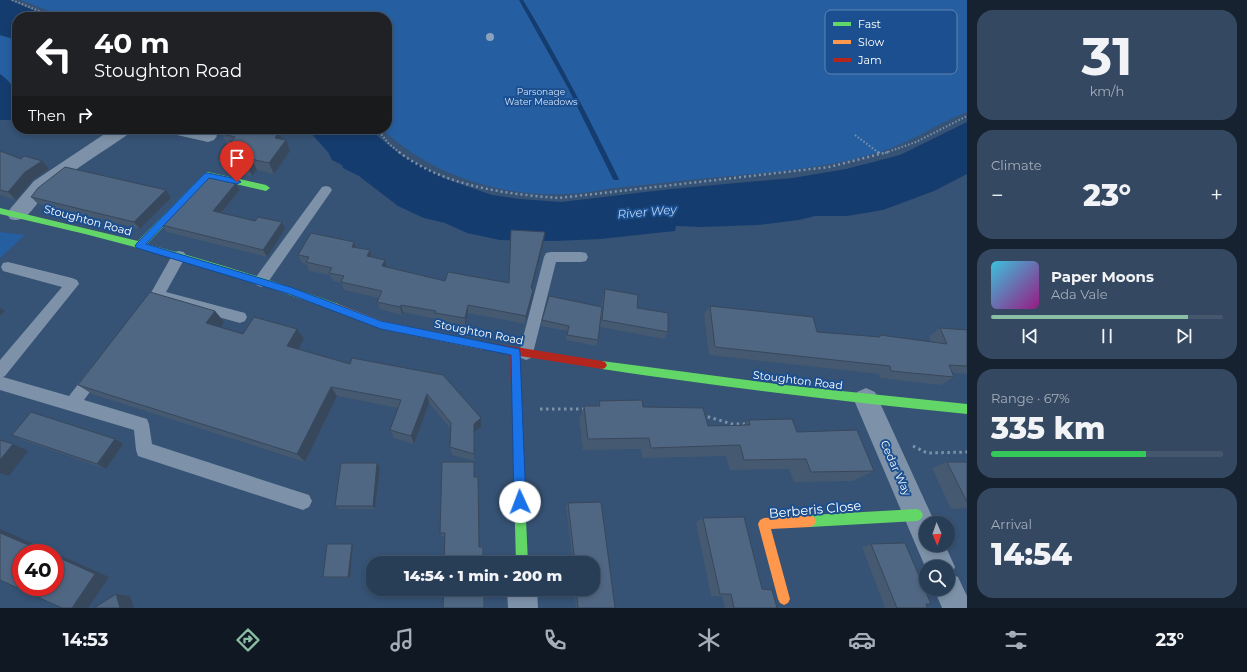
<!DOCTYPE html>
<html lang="en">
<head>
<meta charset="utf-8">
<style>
  body { margin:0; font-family:Montserrat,sans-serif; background:#344961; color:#f1f3f6; height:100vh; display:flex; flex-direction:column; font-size:15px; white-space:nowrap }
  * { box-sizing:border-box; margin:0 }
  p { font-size:13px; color:#a5aeba }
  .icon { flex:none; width:22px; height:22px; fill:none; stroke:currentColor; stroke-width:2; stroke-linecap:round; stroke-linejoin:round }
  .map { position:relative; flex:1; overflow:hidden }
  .sheet { display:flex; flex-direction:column; gap:10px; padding:10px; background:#162230; width:280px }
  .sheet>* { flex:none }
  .top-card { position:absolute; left:12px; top:12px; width:380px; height:122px; border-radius:16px; box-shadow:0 2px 6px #0003,0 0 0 1px #44576d; background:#202124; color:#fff; overflow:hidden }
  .needle { width:26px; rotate:178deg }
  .controls { position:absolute; left:919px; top:516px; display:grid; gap:8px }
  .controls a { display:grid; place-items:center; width:36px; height:36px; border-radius:50%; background:#283e57; box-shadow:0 2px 6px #0003,0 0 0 1px #44576d; font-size:20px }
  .speed { position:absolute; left:12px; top:544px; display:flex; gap:8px; font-size:20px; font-weight:700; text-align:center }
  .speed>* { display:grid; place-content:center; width:52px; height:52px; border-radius:50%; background:#283e57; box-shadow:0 2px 6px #0003,0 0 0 1px #44576d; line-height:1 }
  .speed .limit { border:6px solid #d22; background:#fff; color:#111 }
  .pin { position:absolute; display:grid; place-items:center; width:34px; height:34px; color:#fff; margin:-41px -17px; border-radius:50% 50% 50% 0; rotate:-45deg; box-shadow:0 0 4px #0007 }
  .pin .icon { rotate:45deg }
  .me { position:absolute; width:44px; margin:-22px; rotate:358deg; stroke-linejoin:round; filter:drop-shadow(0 0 3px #0008) }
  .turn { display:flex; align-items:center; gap:14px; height:84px; padding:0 16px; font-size:18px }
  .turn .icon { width:52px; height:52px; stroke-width:2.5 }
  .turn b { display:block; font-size:28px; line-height:34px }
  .then { display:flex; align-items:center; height:38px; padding:0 16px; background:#0003; gap:8px; font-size:15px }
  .big { font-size:30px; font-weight:800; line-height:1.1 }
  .sheet .tile { flex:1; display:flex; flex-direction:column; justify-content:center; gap:6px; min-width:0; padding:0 14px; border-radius:16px; background:#344961 }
  .sheet .dial { align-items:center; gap:0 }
  .dial b { font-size:52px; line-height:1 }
  .song { display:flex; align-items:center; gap:12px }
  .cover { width:48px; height:48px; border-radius:6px; background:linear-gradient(135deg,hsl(190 70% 55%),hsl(310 70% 35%)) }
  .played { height:4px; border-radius:2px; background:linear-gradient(90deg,#8abfa5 85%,#44576d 85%) }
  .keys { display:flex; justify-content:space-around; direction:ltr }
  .heat { display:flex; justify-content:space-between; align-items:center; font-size:22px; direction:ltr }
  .charge { height:6px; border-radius:3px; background:linear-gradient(90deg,#34c759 67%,#44576d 0) }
  .trip { position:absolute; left:366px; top:556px; width:234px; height:40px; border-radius:16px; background:#283e57; box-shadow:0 2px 6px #0003,0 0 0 1px #44576d; font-weight:800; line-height:40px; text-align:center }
  .tabs { display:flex; height:64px; justify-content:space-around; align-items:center; background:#101923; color:#a5aeba }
  .tabs .icon { width:28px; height:28px }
  .tabs .selected { color:#8abfa5 }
  .tabs b { font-size:18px; color:#f1f3f6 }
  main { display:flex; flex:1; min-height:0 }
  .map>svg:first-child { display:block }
  .green { fill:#265fa1 }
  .water { fill:#153c6e }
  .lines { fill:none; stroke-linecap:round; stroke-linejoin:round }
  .stream { fill:#153c6e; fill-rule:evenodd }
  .path-far2 { stroke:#7d92a8; stroke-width:2; stroke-dasharray:1.5 2; stroke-linecap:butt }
  .path-far1 { stroke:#7d92a8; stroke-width:2.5; stroke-dasharray:2 3; stroke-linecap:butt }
  .path { stroke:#7d92a8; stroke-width:3; stroke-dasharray:2.5 3.5; stroke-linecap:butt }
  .lane { fill:#7d92a8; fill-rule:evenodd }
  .street { fill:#7d92a8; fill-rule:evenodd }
  .fast { fill:#63d668; fill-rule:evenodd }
  .slow { fill:#ff974d; fill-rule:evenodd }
  .jam { fill:#b3261e; fill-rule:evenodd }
  .tree { fill:#8aa2be }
  .wall { fill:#455971 }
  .shaded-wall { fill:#38485c }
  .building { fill:#506783; stroke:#38485c }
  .route { fill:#1a73e8; stroke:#114b97 }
  .labels { text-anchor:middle; stroke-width:4; stroke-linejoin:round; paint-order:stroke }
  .far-park-label { font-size:9px; fill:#cfe3fa; stroke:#1b4f8f }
  .street-label { font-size:11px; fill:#fff; stroke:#1b4f8f }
  .water-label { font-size:12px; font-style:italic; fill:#b5d3f5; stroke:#1b4f8f }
  .near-street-label { font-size:13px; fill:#fff; stroke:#1b4f8f }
  .key { fill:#1b4f8f; stroke:#5f84b1; stroke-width:1 }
  .key-label { font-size:11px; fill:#fff }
</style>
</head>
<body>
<main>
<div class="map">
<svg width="967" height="608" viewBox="0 0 967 608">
  <rect width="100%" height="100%" fill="#365274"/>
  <!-- green -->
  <g class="green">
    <path d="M21,0H967V112C938,123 913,141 883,151C823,170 760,173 698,179C670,182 643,185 615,188C599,190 582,194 566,194C500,197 431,175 382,129H387V17H64Z"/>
    <path d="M0,35L17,40V101L12,84L0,74Z"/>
    <path d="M0,232L25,235L0,258Z"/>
  </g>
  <!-- water -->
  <g class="water">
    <path d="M0,0H10L48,17H17V40L0,35Z"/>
    <path d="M0,74C18,87 17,99 17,120H0Z"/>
    <path d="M967,122V174L934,191L883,210L847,216H815L799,220L758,225L702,227L676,226L675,231L600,239L554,241L500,240L467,233L445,223L424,218L398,206L359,176L343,168L342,165L332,160L328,152L307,129H369L402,156L446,179L492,195L520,199L561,202L671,189L793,178L846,169L900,155Z"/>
  </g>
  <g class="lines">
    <!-- stream -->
    <path class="stream" d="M519,0H523C558,58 589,118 619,179L618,180H614L613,179L568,88Z"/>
    <!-- path-far2 -->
    <g class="path-far2">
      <path d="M12,0L54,17"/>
      <path d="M377,129L389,144L400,153"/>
      <path d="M855,135L879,153"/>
      <path d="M885,153L916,142L967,116"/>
    </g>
    <!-- path-far1 -->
    <g class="path-far1">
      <path d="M399,152C443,186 505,194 559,198L829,167L888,152"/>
      <path d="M878,152L880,154"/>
    </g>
    <!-- path -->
    <g class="path">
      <path d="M540,409H585"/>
      <path d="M702,415L732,424H746"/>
      <path d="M913,446L927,453L967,452"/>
    </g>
    <!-- lane -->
    <g class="lane">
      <path d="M326,186L330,187L332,190L330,193L266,285L261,287L256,285L254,281L256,277L322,187Z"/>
      <path d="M179,251L184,252L186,256L166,292L245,313L247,317L245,321L240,323L167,303L161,300C156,307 152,317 141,313L139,309L152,291L174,252Z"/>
      <path d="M551,252H581L586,253L588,257L586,261L581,262H556L533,353L531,358L526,360L521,358L519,353L544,257L546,253Z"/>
      <path d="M8,262L72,278L77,280L79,284L5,376L3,377L69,396L90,369L95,367L100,369L103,374L84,400L147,419L149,424L152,444L309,495L312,501L309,507L303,510L144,458L138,456L136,450L134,430L0,390V360L62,287L3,271L1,267L3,263Z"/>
    </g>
    <!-- street -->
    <g class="street">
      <path d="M112,129H133L130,133C103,152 74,169 49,190C36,200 29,225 10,219L7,214L10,209L34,181Z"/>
      <path d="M165,129H202L214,132L217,136L214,140L208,142L168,133Z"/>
      <path d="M866,388L875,392L935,523H926V545H945L955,567L952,574L958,577L967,596V608H942L934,589H948V567H926V569L854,400L857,392Z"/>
      <path d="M507,589H537L538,608H508Z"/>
    </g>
    <!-- fast -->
    <g class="fast">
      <path d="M208,172L266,185L270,188L266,191L210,178L147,244C211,261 275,281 338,304L340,307L338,310L335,311L253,282L169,256L85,234L0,214V208L138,241L205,173Z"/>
      <path d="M602,361L784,385L967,404V414C845,402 723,387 602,369L599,368L597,365L599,362Z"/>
      <path d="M518,447L522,448L523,452L528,563H516L513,452L514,448Z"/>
      <path d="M917,509L921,511L923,515L921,519L917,521L810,527L806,525L804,521L806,517L810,515Z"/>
    </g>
    <!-- slow -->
    <g class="slow">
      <path d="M335,303L382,321L484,342L487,343L489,346L487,349L484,350L381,329L332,310L330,307L332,304Z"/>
      <path d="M810,515L814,517L816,521L814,525L810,527L771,529L790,599L788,603L784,605L780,603L778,599L758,524L760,520L764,518Z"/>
    </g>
    <!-- jam -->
    <path class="jam" d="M484,342L602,361L605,362L607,365L605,368L602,369L520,356L523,452L522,456L518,457L514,456L513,452L510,354L481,349L479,346L481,343Z"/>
  </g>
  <!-- trees -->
  <circle class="tree" cx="490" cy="37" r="4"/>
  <!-- wall -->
  <g class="wall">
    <path d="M279,132L282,139L290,151L274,174L257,170L252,176L224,170L218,159L229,146H228L222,134Z"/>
    <path d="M0,151L21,159L49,169L33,180L16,200L0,195Z"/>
    <path d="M236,183L240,190L222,213L285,229L267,257L167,232L162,225Z"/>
    <path d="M31,197L171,198L140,229L38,204Z"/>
    <path d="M544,241L532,289V298L525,324L468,313L465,326L436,321V319L403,312L402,315L380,309L377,302L379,298L344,290L341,283L333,281L330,275L309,271L306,264L302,263L298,255L354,242L356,247L370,250L372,257L385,260L387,267L445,281L509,283Z"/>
    <path d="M605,289L637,308L668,332L664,339L600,327L598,340L596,346L566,340L567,331L541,326L542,320L601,307L603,296Z"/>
    <path d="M710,306L817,332L877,337L880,335L931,342L929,336L940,328L967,330V374L952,373L954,377L941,385L880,378L879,374L709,355L704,314Z"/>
    <path d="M215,311L224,322L220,327L243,334L304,339L298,349L350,364L443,375L481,427L474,432V461L452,455L450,447L451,429L429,403L414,444L394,438L390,430L398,408L337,396L305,462L92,394L78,385Z"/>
    <path d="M599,401L643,407L708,426L743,425L749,420L797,432L874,471L853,481L794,482L789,469L730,470L726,456L642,458L641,449L583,450L579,419L584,406H597Z"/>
    <path d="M12,435L115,439L123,444L106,469L22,440Z"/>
    <path d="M947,462H967V508L951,509L932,468Z"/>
    <path d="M377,463L380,467L375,509H339L335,506Z"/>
    <path d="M474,477L479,547L445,536H441L440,533Z"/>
    <path d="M568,503L615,608H576L574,589H593V563H573L566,506Z"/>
    <path d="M703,518L762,589L777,608H725L722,596H711L696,522Z"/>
    <path d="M871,544L931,604L926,605L927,608H885L862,547Z"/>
    <path d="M353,545L350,578H325L323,577Z"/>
  </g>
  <!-- shaded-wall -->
  <g class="shaded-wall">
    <path d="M279,132L284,142L286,140L290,151L274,174L269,163L275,138Z"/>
    <path d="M251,159L257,170L252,176L246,165Z"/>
    <path d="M42,161L49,169L33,180L16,200L8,192L25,172Z"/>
    <path d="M236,183L240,190L217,218L213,211Z"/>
    <path d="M166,190L171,198L140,229L134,222Z"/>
    <path d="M282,222L285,229L267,257L263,250Z"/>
    <path d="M545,232L544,241L530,296L531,288Z"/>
    <path d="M354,242L357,251L352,247Z"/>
    <path d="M370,250L372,259L367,256Z"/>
    <path d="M385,260L387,268L382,266Z"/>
    <path d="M533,290L532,298L525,324L526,316Z"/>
    <path d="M401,305L403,312L402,315L400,307Z"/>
    <path d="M468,305V313L465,326V318Z"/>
    <path d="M0,308L5,311L0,316Z"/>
    <path d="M215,311L224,322L216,334L206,323Z"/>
    <path d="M297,329L304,339L294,357L287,346Z"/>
    <path d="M331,387L337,396L305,462L297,454Z"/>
    <path d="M427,394L429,403L414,444L411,436Z"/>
    <path d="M481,418V427L474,432V461V424Z"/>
    <path d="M115,439L123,444L106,469L97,464Z"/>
    <path d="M13,444L28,451L9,476L0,473V460Z"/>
    <path d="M377,463L380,467L375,509L373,506Z"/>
    <path d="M0,529L55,553H47L0,533Z"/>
    <path d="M352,544L353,545L350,578L348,577Z"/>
    <path d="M55,553L109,577L88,608H72L55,556Z"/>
    <path d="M116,594L130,596L134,608H120Z"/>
  </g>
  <!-- building -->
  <g class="building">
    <path d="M226,129H268L279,132L275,138L286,140L269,163L251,159L246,165L218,159L231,143H230L235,137L222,134Z"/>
    <path d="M0,151L21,159L24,156L42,161L25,172L8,192L0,190Z"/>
    <path d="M65,167L166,190L134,222L31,197L38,188Z"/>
    <path d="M208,176L236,183L213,211L255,221L258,217L282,222L263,250L162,225Z"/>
    <path d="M511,230L545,232L531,288L533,290L526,316L468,305L465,318L435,313L436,311L401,305L400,307L377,302L382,291L341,282L344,276L329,273L332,268L306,262L309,257L298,255L311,233L354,242L352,247L370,250L367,256L385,260L382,266L445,281L448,272L509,283Z"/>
    <path d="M605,289L638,295L637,308L668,313V332L602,320Z"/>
    <path d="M150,292L215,311L206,323L243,334L254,317L297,329L287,346L350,364L352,358L443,375L481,418L474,424V454L450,447L451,423L427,394L411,436L390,430L401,400L331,387L297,454L78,385Z"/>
    <path d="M549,296L602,307L598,340L567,335L569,326L542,320Z"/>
    <path d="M710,306L813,317L817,332L880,337V335L947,344L940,328L967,330V366L949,365L954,377L891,371L890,366L715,347Z"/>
    <path d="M642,400L643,407L703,408L708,426L750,425L749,420L792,419L797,432L857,430L874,471L811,472L806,459L744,460L740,445L651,448L649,438L588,439L584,406H600L599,401Z"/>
    <path d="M31,412L115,439L97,464L12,435Z"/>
    <path d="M0,440L13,444L0,460Z"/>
    <path d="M442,462H474V477H478L479,547H483V563H444L445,533H440Z"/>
    <path d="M947,462H967V502Z"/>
    <path d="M341,463H377L373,506H335Z"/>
    <path d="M601,502L615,608H578L576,589H593V563H575L568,503Z"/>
    <path d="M744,517L762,589L772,590L777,608H734L731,594H720L703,518Z"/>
    <path d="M0,533L47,553H21V587H55V556L95,574L72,608H62L0,580Z"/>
    <path d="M905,543L931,604H926L927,608H897L871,544Z"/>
    <path d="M327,544H352L348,577H323Z"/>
    <path d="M444,589H484V608H443Z"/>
    <path d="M116,594L120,608H94Z"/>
  </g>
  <!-- route -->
  <path class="route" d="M205,173H208L237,179L241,182L237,184L209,178L146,244L290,287L381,321L519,349L520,352L526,502L524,506L520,507L516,506L514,502L511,355L381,329L289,294L137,248L135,246L137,243Z"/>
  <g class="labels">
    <!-- far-park labels -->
    <g class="far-park-label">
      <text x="541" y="95">Parsonage<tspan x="541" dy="10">Water Meadows</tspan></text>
    </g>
    <!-- street labels -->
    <g class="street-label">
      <text transform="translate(88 220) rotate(15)" y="4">Stoughton Road</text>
      <text transform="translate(479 332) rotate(11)" y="4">Stoughton Road</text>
      <text transform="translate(798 380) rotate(7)" y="4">Stoughton Road</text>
      <text transform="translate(896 468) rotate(66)" y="4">Cedar Way</text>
    </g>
    <!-- water labels -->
    <g class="water-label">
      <text transform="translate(647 212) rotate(-5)" y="4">River Wey</text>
    </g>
    <!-- near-street labels -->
    <g class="near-street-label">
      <text transform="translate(815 509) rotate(-5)" y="5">Berberis Close</text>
    </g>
  </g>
  <!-- legend -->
  <rect x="825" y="10" width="132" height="64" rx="6" class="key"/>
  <rect x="833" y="22" width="18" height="4" fill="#63d668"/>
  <rect x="833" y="40" width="18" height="4" fill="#ff974d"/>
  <rect x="833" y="58" width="18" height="4" fill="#b3261e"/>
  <g class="key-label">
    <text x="858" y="28">Fast</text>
    <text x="858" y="46">Slow</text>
    <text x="858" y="64">Jam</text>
  </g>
</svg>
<div class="controls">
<a><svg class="needle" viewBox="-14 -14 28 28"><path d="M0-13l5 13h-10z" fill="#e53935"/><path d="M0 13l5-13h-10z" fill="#a5aeba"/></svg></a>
<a><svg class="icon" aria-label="search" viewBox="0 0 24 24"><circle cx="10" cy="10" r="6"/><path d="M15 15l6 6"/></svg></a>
</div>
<div class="speed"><div class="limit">40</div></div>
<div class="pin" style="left:237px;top:182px;background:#d93025"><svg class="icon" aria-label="arrive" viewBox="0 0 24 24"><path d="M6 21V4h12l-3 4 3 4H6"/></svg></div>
<svg class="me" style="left:520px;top:502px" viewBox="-20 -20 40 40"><circle r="19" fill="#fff"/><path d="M0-13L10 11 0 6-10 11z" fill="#1a73e8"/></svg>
<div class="trip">14:54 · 1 min · 200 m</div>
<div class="top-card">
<div class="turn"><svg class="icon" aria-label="left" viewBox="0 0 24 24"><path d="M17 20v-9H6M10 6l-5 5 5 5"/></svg><div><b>40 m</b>Stoughton Road</div></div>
<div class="then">Then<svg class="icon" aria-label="right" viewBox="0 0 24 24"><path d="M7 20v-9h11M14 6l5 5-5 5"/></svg></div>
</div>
</div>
<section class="sheet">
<div class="tile dial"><b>31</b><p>km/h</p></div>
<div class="tile"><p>Climate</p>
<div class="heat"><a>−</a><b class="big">23°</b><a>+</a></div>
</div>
<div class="tile">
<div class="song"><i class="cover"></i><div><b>Paper Moons</b><p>Ada Vale</p></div></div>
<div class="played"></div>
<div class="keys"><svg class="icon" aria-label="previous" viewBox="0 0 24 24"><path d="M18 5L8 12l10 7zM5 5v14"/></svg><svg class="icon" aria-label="pause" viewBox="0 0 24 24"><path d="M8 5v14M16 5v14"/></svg><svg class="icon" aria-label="next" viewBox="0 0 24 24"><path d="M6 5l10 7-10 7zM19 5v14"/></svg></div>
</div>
<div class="tile"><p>Range · 67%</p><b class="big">335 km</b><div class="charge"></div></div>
<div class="tile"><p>Arrival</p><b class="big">14:54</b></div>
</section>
</main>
<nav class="tabs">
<b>14:53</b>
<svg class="icon selected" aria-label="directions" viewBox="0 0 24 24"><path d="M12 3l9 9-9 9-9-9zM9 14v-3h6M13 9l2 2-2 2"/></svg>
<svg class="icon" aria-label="music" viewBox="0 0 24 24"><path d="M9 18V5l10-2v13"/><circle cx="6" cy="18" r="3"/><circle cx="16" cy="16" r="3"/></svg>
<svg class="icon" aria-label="phone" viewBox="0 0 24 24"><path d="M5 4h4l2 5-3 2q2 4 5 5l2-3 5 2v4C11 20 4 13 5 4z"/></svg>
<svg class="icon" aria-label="climate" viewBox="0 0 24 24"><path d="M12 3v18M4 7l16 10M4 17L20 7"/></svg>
<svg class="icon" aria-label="car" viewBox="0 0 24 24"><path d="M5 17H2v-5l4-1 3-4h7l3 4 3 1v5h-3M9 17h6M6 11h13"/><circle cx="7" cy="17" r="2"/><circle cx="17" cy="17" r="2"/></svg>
<svg class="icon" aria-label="filters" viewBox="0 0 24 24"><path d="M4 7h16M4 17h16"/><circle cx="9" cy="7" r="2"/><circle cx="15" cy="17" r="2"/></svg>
<b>23°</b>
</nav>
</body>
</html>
